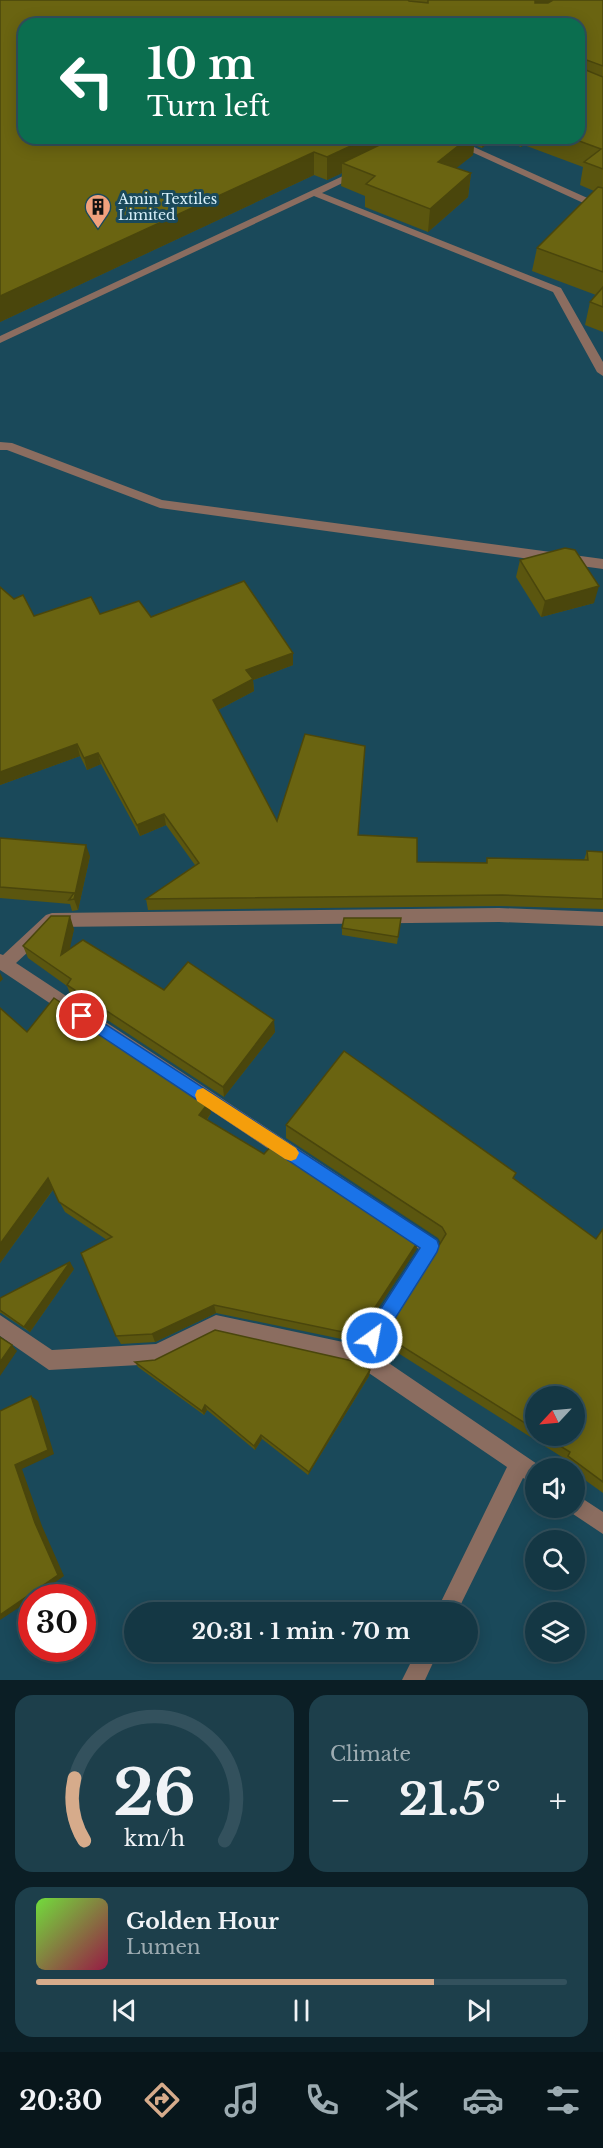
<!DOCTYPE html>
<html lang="en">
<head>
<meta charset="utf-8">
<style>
  body { margin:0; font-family:"Libre Baskerville",serif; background:#1d3f4b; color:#f1f3f6; height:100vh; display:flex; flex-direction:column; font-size:22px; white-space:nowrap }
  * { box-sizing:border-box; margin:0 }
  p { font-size:20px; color:#9dacb2 }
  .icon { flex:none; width:33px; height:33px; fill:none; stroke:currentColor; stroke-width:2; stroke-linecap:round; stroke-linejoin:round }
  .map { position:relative; height:1680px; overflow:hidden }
  .details { display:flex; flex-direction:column; gap:15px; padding:15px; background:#0b1e25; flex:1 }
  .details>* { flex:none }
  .banner { position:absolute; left:18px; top:18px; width:567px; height:126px; border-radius:18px; box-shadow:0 3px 15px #0003,0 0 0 2px #33515d; background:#0b6e4f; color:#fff; overflow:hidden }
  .needle { width:39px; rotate:244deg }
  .tools { position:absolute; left:525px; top:1386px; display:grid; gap:12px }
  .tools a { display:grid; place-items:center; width:60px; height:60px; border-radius:50%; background:#143744; box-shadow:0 3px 15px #0003,0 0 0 2px #33515d; font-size:30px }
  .speed { position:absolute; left:18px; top:1584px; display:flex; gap:12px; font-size:30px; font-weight:700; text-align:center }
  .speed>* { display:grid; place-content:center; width:78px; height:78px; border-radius:50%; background:#143744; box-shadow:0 3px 15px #0003,0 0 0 2px #33515d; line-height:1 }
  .speed .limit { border:9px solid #d22; background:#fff; color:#111 }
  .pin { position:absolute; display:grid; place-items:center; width:51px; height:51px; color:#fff; margin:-26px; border:3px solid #fff; border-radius:50%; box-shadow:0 2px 6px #0007 }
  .me { position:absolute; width:66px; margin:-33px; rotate:32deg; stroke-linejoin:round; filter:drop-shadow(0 0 4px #0008) }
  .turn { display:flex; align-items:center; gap:21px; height:126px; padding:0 30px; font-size:27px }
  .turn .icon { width:78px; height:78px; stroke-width:2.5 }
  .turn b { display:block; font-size:42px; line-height:51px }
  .big { font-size:45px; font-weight:700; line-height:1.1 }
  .details .tile { flex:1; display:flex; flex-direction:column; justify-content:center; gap:9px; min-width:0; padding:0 21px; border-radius:18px; background:#1d3f4b }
  .details .dial { align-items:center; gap:0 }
  .dial svg { height:156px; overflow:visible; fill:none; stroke:#33515d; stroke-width:7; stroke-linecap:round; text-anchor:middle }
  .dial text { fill:#f1f3f6; stroke:none }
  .song { display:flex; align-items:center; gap:18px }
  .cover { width:72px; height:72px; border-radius:9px; background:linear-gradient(135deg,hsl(100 70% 55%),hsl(340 70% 35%)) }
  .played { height:6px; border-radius:3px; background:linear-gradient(90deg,#d6ab8b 75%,#33515d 75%) }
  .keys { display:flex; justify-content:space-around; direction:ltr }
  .heat { display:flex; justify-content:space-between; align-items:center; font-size:33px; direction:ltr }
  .details .tiles { flex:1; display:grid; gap:15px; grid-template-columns:1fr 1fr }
  .tile:last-child { grid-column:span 2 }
  .trip { position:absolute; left:124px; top:1602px; width:354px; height:60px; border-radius:30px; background:#143744; box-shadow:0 3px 15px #0003,0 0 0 2px #33515d; font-weight:700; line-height:60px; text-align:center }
  .tabs { display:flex; height:96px; justify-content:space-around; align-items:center; background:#08161b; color:#9dacb2 }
  .tabs .icon { width:42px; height:42px }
  .tabs .on { color:#d6ab8b }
  .tabs b { font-size:27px; color:#f1f3f6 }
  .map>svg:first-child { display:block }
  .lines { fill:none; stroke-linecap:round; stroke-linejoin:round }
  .street { fill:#8b6d60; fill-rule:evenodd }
  .wall { fill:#5b560f; fill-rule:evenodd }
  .shaded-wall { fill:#4a460c }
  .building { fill:#6a6411; stroke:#4a460c; stroke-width:1.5 }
  .route { fill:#1a73e8; stroke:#114b97; stroke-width:1.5 }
  .slow { fill:#f59e0b }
  .labels { text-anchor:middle; stroke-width:6; stroke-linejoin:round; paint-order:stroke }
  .far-poi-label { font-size:14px; fill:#d9f1fb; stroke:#1a495a; text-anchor:start }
</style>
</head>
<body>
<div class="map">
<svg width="603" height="1680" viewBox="0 0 603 1680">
  <rect width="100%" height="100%" fill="#1a495a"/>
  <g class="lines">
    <!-- street -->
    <g class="street">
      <path d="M441,138H454L603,205V212Z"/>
      <path d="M358,169L363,172L361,174L322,193L561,288L603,362V376L597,372L553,292L314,196L0,343V336Z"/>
      <path d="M0,442L12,443L162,500L603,559V569L160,508L7,450H0Z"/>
      <path d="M499,908L603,912V926L499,922L55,927L16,963L437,1240L440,1246L437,1252L374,1353L543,1468H536V1485L523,1478L457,1612H436L507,1467L357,1365L217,1334L157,1364L49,1370L0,1336V1315L52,1350L156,1344L216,1315L357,1345L419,1249L0,970V954L3,955L46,915L52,913Z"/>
      <path d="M574,1493L603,1512V1534L567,1510L566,1508H574Z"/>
      <path d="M416,1652H438L425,1680H402Z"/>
    </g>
  </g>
  <!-- wall -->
  <g class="wall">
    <path d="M0,0H603V332L585,325L590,302L596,295L532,271L537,248L594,191L580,185L583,167L524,145L521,147L496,138H579V24L24,138H495L482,148L474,145L473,155L456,168L471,173L468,197L428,232L365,207V196L341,186L342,173L327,180L314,175L0,322Z"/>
    <path d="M520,560L594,603L541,617L516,577Z"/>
    <path d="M0,587L34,616L100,614L151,617L293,653V665L253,680L254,691L218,710L277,821L358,835L417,862L486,863L487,858L584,860L587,851L603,852V909L499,906L148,910L146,899L195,865L166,825L140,836L101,764L87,770L80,756L0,785Z"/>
    <path d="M0,838L90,856L78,910L72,911L70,904L0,898Z"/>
    <path d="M401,918L397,944L342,935V928Z"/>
    <path d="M74,929L69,949L164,990L275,1032L224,1097L71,996L67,986L28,958L23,946Z"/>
    <path d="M0,1008L27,1032L211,1113L207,1120L264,1154L419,1240L416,1250L356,1342L216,1313L155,1342L121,1344L116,1336L107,1240L65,1212L53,1190L0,1263Z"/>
    <path d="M286,1125L514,1178L596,1239L603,1229V1493L574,1472V1468H570L560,1461L562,1457L387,1346L381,1355L377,1352L379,1344L441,1243L438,1238L286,1138ZM536,1396L574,1436H536Z"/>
    <path d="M74,1269L30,1332L1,1313H0V1298Z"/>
    <path d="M135,1362L370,1370L369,1376L308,1475L262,1439L255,1450L207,1410L204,1415L138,1367Z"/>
  </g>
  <!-- shaded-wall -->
  <g class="shaded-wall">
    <path d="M535,0H563L532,22Z"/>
    <path d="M368,138H417L342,163V173L327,180V157Z"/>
    <path d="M468,138H475L473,155L435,185L438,162Z"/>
    <path d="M483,138H495L482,148Z"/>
    <path d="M522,138H525L524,145L521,147Z"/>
    <path d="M314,152V175L0,322V296Z"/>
    <path d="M471,173L468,197L428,232L430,209Z"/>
    <path d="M599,586L594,603L541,617L545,601Z"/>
    <path d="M293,653V665L253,680L254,691L214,712L213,700L246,670Z"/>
    <path d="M77,744L80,756L0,785V772Z"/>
    <path d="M98,753L101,764L87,770L84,758Z"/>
    <path d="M164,814L166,825L140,836L137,825Z"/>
    <path d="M86,845L90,856L78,910L74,899Z"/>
    <path d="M70,916L74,929L66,967L61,955Z"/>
    <path d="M0,973L3,979L0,982Z"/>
    <path d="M274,1020L275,1032L224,1097L223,1087Z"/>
    <path d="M209,1102L211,1113L201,1127L199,1115Z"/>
    <path d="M48,1178L54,1188L0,1263V1244Z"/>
    <path d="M419,1240L416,1250L356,1342L357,1335Z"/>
    <path d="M70,1262L74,1269L30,1332L24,1327Z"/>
    <path d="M214,1305L216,1313L155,1342L152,1334Z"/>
    <path d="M389,1338L387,1346L381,1355L384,1347Z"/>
    <path d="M12,1345L17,1351L0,1376V1362Z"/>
    <path d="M370,1370L369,1376L308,1475L309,1472Z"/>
    <path d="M31,1396L38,1401L54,1454L22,1469L42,1526L64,1576L33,1598H32V1599L0,1620V1615L35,1523L15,1465Z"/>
    <path d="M205,1405L207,1410L204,1415L202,1411Z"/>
    <path d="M261,1435L262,1439L255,1450L254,1446Z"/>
  </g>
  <!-- building -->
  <g class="building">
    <path d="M0,0H408L409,1L428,3V0H535V3H548L553,0H603V66L584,59L581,61V68L603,77V169L584,162L601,149L571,138H579V24H24V138H368L327,157L314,152L0,296Z"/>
    <path d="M394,138H468L438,162L471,173L430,209L366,184L375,176L342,163Z"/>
    <path d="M598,187L603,188V272L537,248Z"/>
    <path d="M603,287V307L590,302Z"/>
    <path d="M565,548L575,550L599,586L545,601L520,560Z"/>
    <path d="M244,581L293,653L246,670L253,679L213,700L277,821L305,734L365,746L358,835L417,838V862L487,863V858L588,860L587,851L603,852V899L502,895L146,899L199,863L164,814L137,825L98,753L84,758L77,744L0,772V587L14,599L23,595L34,616L91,597L100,614L139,601L151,617Z"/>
    <path d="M0,838L86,845L74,899L69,900L74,893L0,887Z"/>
    <path d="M51,916H70L61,955L83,940L164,990L188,962L274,1020L223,1087L67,985L71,979L23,946Z"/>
    <path d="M344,918H401L398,937L342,928Z"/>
    <path d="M54,998L209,1102L199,1115L264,1154L273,1144L419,1240L357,1335L214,1305L152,1334L116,1336L81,1253L112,1237L59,1202L48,1178L0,1244V1008L27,1032Z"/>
    <path d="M344,1051L516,1173L513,1178L596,1239L603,1229V1482L568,1456L570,1452L544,1436H574V1396H536V1430L389,1338L384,1347L379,1344L446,1234L442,1227L286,1125Z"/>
    <path d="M70,1262L24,1327L0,1310V1298Z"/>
    <path d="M215,1330L357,1362L370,1370L309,1472L261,1435L254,1446L205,1405L202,1411L135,1362L155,1360Z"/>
    <path d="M0,1337L12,1345L0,1362Z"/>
    <path d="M31,1396L48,1450L15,1465L35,1523L58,1575L0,1615V1411Z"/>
  </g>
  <!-- route -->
  <path class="route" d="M82,1009L437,1240L439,1246L437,1252L379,1344L372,1347L366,1344L364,1338L366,1332L420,1248L77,1020L75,1016L77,1011Z"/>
  <!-- slow -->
  <path class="slow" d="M203,1088L296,1148L299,1153L296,1159L291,1161L285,1159L197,1101L195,1095L197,1090Z"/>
  <!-- icons -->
  <defs>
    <symbol id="building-pin" viewBox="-11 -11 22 30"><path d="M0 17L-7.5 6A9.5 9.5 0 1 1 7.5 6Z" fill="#f1a17d" stroke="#1a495a"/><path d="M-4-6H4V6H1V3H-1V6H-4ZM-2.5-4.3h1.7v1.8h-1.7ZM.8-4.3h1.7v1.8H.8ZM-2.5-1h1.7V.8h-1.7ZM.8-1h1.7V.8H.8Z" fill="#111"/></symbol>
  </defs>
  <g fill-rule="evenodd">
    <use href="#building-pin" x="83" y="192" width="30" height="40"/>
  </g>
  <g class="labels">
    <!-- far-poi labels -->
    <g class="far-poi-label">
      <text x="118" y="204">Amin Textiles<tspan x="118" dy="16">Limited</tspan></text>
    </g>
  </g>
</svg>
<div class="tools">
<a><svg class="needle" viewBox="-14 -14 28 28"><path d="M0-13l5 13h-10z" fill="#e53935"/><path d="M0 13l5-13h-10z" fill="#9dacb2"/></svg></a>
<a><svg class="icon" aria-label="sound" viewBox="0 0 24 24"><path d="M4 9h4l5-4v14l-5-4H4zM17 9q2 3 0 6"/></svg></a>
<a><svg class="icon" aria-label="search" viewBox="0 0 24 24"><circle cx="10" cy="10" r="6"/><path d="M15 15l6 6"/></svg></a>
<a><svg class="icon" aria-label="layers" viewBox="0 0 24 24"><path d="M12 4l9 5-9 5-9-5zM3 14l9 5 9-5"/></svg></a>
</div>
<div class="speed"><div class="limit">30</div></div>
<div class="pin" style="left:82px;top:1016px;background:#d93025"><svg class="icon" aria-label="arrive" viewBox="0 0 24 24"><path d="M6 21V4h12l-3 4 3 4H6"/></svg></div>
<svg class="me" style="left:372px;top:1338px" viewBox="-20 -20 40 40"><circle r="17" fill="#1a73e8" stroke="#fff" stroke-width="3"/><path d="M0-11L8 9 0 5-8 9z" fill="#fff"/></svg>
<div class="trip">20:31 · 1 min · 70 m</div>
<div class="banner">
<div class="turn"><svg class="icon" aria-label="left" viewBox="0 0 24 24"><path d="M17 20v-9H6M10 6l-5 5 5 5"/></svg><div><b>10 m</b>Turn left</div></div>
</div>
</div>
<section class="details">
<div class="tiles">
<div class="tile dial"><svg viewBox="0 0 100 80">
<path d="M14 69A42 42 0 1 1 86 69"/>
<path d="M14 69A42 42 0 0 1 9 37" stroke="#d6ab8b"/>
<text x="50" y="56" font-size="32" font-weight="700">26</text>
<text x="50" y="72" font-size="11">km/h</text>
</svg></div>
<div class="tile"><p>Climate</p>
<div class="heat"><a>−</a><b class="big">21.5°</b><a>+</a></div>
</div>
<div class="tile">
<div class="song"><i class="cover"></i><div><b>Golden Hour</b><p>Lumen</p></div></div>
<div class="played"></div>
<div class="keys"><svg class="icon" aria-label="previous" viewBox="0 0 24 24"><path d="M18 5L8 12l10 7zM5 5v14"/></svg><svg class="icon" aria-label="pause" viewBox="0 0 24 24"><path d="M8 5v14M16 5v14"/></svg><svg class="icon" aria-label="next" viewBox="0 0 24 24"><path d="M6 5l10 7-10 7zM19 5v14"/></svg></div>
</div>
</div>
</section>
<nav class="tabs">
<b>20:30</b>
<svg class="icon on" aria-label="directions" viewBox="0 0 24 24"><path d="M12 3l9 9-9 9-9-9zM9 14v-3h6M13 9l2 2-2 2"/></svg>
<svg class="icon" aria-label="music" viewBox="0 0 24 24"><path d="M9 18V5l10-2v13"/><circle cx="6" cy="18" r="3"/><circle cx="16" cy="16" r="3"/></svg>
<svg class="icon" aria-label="phone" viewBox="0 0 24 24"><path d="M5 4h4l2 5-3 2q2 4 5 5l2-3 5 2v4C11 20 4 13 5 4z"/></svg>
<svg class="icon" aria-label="climate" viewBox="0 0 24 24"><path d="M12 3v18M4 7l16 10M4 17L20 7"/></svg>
<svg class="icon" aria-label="car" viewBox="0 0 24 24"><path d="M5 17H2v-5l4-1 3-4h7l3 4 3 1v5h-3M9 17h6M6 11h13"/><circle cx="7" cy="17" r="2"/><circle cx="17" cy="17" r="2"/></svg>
<svg class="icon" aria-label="filters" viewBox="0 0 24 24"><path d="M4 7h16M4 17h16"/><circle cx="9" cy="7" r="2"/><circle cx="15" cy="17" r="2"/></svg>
</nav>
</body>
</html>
